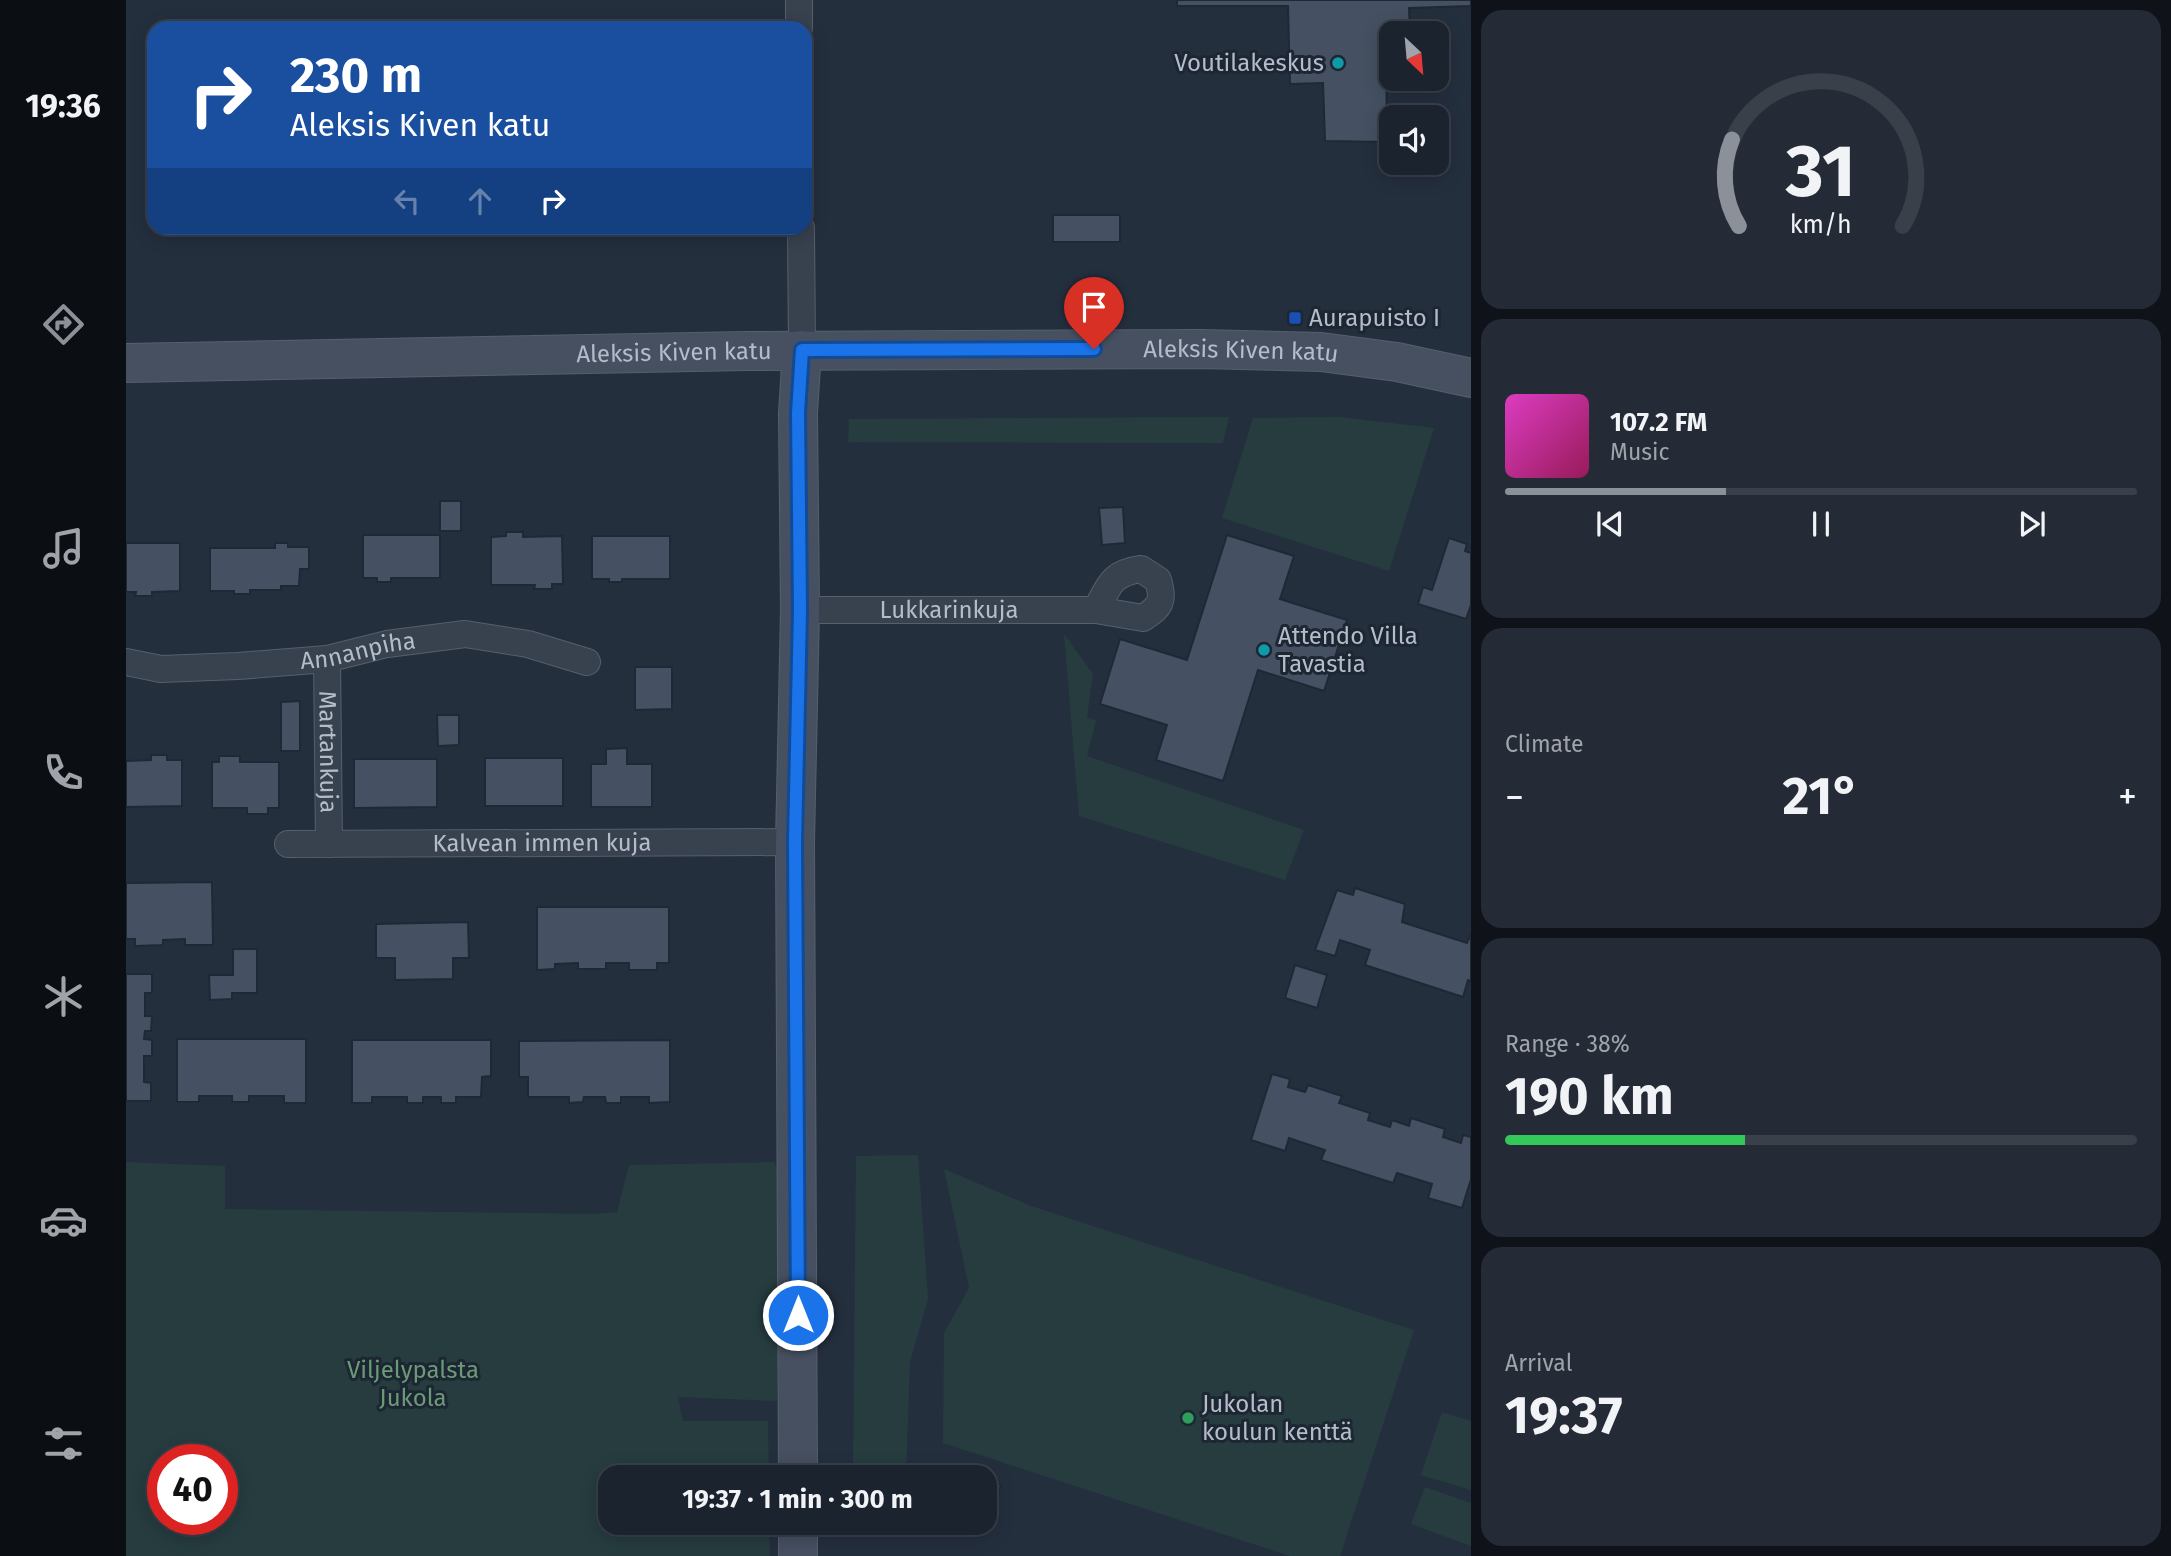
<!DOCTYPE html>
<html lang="en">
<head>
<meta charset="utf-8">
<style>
  body { margin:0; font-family:"Fira Sans",sans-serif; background:#242b36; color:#f1f3f6; height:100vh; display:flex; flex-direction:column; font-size:26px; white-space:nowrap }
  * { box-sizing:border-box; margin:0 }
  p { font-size:23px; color:#a0a4aa }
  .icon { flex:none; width:38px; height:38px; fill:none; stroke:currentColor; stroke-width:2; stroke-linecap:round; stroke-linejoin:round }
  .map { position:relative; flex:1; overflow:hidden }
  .drawer { display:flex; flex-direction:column; gap:10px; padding:10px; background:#0f1319; width:700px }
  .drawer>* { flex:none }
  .banner { position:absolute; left:21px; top:21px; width:665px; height:214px; border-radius:21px; box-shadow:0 4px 18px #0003,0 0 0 2px #39404a; background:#1a4fa0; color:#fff; overflow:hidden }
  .needle { width:46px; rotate:154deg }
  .fabs { position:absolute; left:1253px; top:21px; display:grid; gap:14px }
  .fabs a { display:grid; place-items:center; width:70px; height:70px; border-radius:14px; background:#1b232e; box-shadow:0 4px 18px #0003,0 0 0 2px #39404a; font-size:35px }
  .speed { position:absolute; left:21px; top:1444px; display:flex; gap:14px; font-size:35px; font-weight:700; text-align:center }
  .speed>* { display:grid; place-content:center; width:91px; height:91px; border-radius:50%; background:#1b232e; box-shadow:0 4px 18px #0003,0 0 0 2px #39404a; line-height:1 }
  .speed .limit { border:10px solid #d22; background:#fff; color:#111 }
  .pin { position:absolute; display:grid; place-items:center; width:60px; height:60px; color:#fff; margin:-72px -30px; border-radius:50% 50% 50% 0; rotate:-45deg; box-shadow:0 0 7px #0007 }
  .pin .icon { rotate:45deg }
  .me { position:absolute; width:77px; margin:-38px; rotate:0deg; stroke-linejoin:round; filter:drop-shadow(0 0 5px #0008) }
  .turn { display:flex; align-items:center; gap:24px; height:147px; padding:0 28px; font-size:32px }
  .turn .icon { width:91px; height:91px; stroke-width:2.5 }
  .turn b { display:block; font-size:49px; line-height:60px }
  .lanes { display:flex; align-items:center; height:66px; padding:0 28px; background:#0003; justify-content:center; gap:35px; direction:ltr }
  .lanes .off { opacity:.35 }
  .big { font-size:52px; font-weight:700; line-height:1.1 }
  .drawer .tile { flex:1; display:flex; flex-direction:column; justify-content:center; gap:10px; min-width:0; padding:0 24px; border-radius:21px; background:#242b36 }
  .drawer .dial { align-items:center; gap:0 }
  .dial svg { height:182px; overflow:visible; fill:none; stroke:#39404a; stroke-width:7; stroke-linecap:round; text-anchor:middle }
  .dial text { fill:#f1f3f6; stroke:none }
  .song { display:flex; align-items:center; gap:21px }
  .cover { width:84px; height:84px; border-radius:10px; background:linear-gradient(135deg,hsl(310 70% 55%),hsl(330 70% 35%)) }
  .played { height:7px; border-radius:4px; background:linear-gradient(90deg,#8c9099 35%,#39404a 35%) }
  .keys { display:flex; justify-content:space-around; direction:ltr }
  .heat { display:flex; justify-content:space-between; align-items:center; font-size:38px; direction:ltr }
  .charge { height:10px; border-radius:5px; background:linear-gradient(90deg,#34c759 38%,#39404a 0) }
  .trip { position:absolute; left:472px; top:1465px; width:399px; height:70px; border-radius:21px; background:#1b232e; box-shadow:0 4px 18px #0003,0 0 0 2px #39404a; font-weight:700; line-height:70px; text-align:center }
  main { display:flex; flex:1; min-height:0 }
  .tabs { display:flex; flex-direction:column; width:126px; justify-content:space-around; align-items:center; background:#0b0e12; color:#a0a4aa }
  .tabs .icon { width:49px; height:49px }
  .tabs .active { color:#8c9099 }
  .tabs b { font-size:32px; color:#f1f3f6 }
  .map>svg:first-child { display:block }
  .green { fill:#263c3f; fill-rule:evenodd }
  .building { fill:#455162; stroke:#1f2835; stroke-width:2 }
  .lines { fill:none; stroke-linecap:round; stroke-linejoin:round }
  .street-casing { stroke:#565f6c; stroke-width:28 }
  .secondary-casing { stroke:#565f6c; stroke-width:40 }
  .street { stroke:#38414e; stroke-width:26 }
  .secondary { stroke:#465061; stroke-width:38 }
  .route-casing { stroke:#114b97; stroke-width:18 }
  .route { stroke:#1a73e8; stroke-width:12 }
  .culture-dot { fill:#0f9aa8; stroke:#1d2633; stroke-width:2.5 }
  .transit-dot { fill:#1a4fb4; stroke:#1d2633; stroke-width:2.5 }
  .leisure-dot { fill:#2e9e5b; stroke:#1d2633; stroke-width:2.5 }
  .labels { text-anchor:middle; stroke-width:6; stroke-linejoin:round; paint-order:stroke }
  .poi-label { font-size:24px; fill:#b4bcc9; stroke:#1d2633; text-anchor:start }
  .street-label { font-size:24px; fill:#b4bcc9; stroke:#1d2633 }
  .park-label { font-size:24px; fill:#6b9a76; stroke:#1d2633 }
</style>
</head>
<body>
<main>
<nav class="tabs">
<b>19:36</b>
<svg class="icon active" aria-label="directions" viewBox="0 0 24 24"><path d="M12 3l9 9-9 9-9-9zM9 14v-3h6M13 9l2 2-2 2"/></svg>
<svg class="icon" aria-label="music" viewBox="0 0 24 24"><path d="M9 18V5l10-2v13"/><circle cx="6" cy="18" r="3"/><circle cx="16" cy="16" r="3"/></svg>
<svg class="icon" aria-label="phone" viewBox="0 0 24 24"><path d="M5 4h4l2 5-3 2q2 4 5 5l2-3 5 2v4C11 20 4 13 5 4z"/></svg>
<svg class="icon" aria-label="climate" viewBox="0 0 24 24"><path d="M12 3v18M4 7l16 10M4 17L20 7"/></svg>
<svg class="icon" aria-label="car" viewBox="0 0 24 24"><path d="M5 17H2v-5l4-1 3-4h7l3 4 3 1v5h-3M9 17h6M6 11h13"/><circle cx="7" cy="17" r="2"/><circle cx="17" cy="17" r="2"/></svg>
<svg class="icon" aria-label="filters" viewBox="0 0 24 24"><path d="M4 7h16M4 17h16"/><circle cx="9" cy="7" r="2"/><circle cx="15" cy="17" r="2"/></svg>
</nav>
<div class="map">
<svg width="1345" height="1556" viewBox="0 0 1345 1556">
  <rect width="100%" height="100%" fill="#242f3e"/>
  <!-- green -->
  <g class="green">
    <path d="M1103,417L1097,443L722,442L723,419Z"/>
    <path d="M1214,417L1308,428L1263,571L1096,518L1127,418Z"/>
    <path d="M938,634L967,674L961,717L970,721L961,756L1178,830L1159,880L953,816Z"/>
    <path d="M792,1155L802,1299L784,1362L780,1477L727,1474L730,1156Z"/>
    <path d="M0,1162L99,1166V1209L467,1214L491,1212L503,1165L648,1162L656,1176L651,1401L552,1397L557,1421H642L643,1477H485V1522L643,1523L644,1556H0ZM37,1460H96V1519H37Z"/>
    <path d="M818,1169L905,1206L1288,1330L1214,1556H1164L817,1443L818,1333L843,1288Z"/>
    <path d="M1316,1412L1345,1421V1490L1295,1475Z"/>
    <path d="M1299,1487L1345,1503V1546L1285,1524Z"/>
  </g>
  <!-- building -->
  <g class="building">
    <path d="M1051,0H1345V6L1283,8L1284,33H1265V42H1260L1261,142L1199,141L1197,83L1164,84L1162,6H1051Z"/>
    <rect x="927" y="215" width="67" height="27"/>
    <rect x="314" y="501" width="21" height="30"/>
    <path d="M997,507L999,543L976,545L973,508Z"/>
    <path d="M380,532H397V537L436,536L437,584H426V589H408L409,585H365V537L380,536Z"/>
    <path d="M237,535H314V578H265V582H251V578H237Z"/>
    <path d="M1101,535L1168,556L1154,599L1221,620L1198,691L1132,670L1097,781L1030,760L1041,725L974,704L994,639L1061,660Z"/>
    <path d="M466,536H544V579H496V582H483V579H466Z"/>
    <path d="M1323,538L1341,544L1339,551L1345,553V605L1340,619L1292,604L1297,587L1306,590Z"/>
    <path d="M0,543H54V591L26,592V596H9L10,592H0Z"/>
    <path d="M149,543H162V547H183V569H174L173,586H155V590H124V594H108V591H84V548H149Z"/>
    <path d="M509,667H546V709L509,710Z"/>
    <path d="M174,701V751H155V702Z"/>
    <path d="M311,715H333V745L312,746Z"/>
    <path d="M501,748V764H526V807H465V764H480V749Z"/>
    <path d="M25,755H41V760H56V806L0,807V761L25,760Z"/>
    <path d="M93,756H114V762H153V808H142V814H121V808H86V762H93Z"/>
    <rect x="359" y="758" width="78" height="48"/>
    <path d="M228,759H311V807L228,808Z"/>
    <path d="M86,882L87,945H59V939L37,940V945L9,946V939H0V883Z"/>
    <path d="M1229,888L1279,904L1276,922L1341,943L1345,934V981L1342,980L1337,997L1239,965L1244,950L1214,940L1209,956L1189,950L1211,890L1227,895Z"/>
    <path d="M411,907H543V963H531V970H503V963H480V969H452V963L429,964V969L411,970Z"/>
    <path d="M342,922L343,958H327V979L269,980V958H250V924Z"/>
    <path d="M107,949H131V993H106V999L84,1000L83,975H107Z"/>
    <path d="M1169,965L1201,975L1191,1008L1159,998Z"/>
    <path d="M0,974H26V993H19V1016H26L25,1031H19L18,1039L26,1040V1056H18V1082L25,1083V1101H0Z"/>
    <path d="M51,1039H180V1103H158V1096H123V1102H106V1096H73V1102H51Z"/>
    <path d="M226,1040H365V1076L356,1077L355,1097H330V1103H315V1097H297V1103H281V1097H246V1103H226Z"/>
    <path d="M544,1040V1102L523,1103V1097H495V1103H480L479,1097H458L457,1102L443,1103V1097H402V1077H393V1041Z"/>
    <path d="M1146,1074L1164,1079L1162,1087L1179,1092L1182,1085L1216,1096L1213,1103L1244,1113L1242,1120L1264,1127L1266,1120L1283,1126L1285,1118L1319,1129L1317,1137L1335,1143L1337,1135L1345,1137V1179L1336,1208L1302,1198L1306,1184L1271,1173L1267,1183L1195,1160L1199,1150L1163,1138L1159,1151L1125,1140Z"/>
    <path d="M819,1466L852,1477H816Z"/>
    <path d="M859,1479L875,1485L871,1497L859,1493Z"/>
  </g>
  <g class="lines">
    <defs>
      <g id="street">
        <path d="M673,0V28"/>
        <path d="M675,228L676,350"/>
        <path id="s1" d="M674,610H970L1017,618C1035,606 1038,602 1032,580L1015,569C985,573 983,586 970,610"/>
        <path id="s2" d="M201,659L203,844"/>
        <path id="s3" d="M0,662L35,669L112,666L201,659L261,644L339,634L402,644L461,662"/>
        <path id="s4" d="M162,844L669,842"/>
      </g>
      <g id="secondary">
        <path id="s5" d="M0,363L621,351L1074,349L1195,352L1271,362L1345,378"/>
        <path d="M672,1477L669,842L674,610L672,413L676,350"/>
        <path d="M672,1556V1522"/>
      </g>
    </defs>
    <!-- street casing -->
    <use href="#street" class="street-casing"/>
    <!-- secondary casing -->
    <use href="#secondary" class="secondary-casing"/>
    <!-- street -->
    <use href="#street" class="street"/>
    <!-- secondary -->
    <use href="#secondary" class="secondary"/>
  </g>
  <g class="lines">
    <defs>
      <path id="route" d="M672,1315L669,842L674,610L672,413L676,350L968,349"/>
    </defs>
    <!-- route casing -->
    <use href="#route" class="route-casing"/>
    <!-- route -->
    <use href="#route" class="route"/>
  </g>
  <!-- markers -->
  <g class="culture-dot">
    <circle cx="1212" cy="63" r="7"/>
    <circle cx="1138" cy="650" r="7"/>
  </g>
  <rect class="transit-dot" x="1162" y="311" width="14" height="14" rx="3.5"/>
  <circle class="leisure-dot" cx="1062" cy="1418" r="7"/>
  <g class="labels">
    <!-- poi labels -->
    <g class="poi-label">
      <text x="1198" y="71" text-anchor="end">Voutilakeskus</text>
      <text x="1183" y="326">Aurapuisto I</text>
      <text x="1152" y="644">Attendo Villa<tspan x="1152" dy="28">Tavastia</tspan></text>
      <text x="1076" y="1412">Jukolan<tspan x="1076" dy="28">koulun kenttä</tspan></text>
    </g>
    <!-- street labels -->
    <g class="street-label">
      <text dy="8" stroke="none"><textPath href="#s5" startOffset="548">Aleksis Kiven katu</textPath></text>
      <text dy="8" stroke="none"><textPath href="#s5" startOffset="1115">Aleksis Kiven katu</textPath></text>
      <text dy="8" stroke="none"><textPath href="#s1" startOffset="149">Lukkarinkuja</textPath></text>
      <text dy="8" stroke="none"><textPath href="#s3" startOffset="234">Annanpiha</textPath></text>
      <text dy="8" stroke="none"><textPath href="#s2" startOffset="93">Martankuja</textPath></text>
      <text dy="8" stroke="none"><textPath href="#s4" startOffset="254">Kalvean immen kuja</textPath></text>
    </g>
    <!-- park labels -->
    <g class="park-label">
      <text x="287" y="1378">Viljelypalsta<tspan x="287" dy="28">Jukola</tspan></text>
    </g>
  </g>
</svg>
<div class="fabs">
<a><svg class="needle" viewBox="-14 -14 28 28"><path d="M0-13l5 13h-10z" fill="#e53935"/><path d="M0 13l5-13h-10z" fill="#a0a4aa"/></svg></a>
<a><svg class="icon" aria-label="sound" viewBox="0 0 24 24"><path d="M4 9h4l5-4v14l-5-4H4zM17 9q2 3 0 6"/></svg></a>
</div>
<div class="speed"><div class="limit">40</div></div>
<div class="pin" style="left:968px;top:349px;background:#d93025"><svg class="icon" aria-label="arrive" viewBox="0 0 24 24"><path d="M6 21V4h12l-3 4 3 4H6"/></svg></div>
<svg class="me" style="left:672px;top:1315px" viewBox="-20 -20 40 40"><circle r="17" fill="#1a73e8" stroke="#fff" stroke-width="3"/><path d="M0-11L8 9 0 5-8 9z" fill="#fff"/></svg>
<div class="trip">19:37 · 1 min · 300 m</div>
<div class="banner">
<div class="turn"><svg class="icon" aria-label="right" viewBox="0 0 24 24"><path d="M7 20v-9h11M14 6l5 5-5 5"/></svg><div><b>230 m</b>Aleksis Kiven katu</div></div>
<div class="lanes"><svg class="icon off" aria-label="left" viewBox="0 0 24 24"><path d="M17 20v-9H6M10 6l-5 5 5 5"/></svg><svg class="icon off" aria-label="ahead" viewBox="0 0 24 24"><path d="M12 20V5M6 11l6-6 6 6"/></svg><svg class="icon" aria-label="right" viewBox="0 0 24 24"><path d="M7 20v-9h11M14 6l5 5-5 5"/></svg></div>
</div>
</div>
<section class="drawer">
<div class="tile dial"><svg viewBox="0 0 100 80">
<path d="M14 69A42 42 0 1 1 86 69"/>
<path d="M14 69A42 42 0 0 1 11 31" stroke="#8c9099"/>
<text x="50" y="56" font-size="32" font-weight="700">31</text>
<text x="50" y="72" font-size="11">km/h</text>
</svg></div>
<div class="tile">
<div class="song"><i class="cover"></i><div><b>107.2 FM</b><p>Music</p></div></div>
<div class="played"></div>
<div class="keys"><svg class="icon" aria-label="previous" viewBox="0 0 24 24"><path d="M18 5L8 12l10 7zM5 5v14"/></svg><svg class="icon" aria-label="pause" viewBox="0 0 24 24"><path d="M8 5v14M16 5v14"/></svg><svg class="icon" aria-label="next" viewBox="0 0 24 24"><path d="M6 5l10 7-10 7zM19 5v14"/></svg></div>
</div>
<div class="tile"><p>Climate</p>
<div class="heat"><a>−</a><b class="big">21°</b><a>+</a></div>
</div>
<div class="tile"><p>Range · 38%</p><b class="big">190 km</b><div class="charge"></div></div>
<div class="tile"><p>Arrival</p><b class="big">19:37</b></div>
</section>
</main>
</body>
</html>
